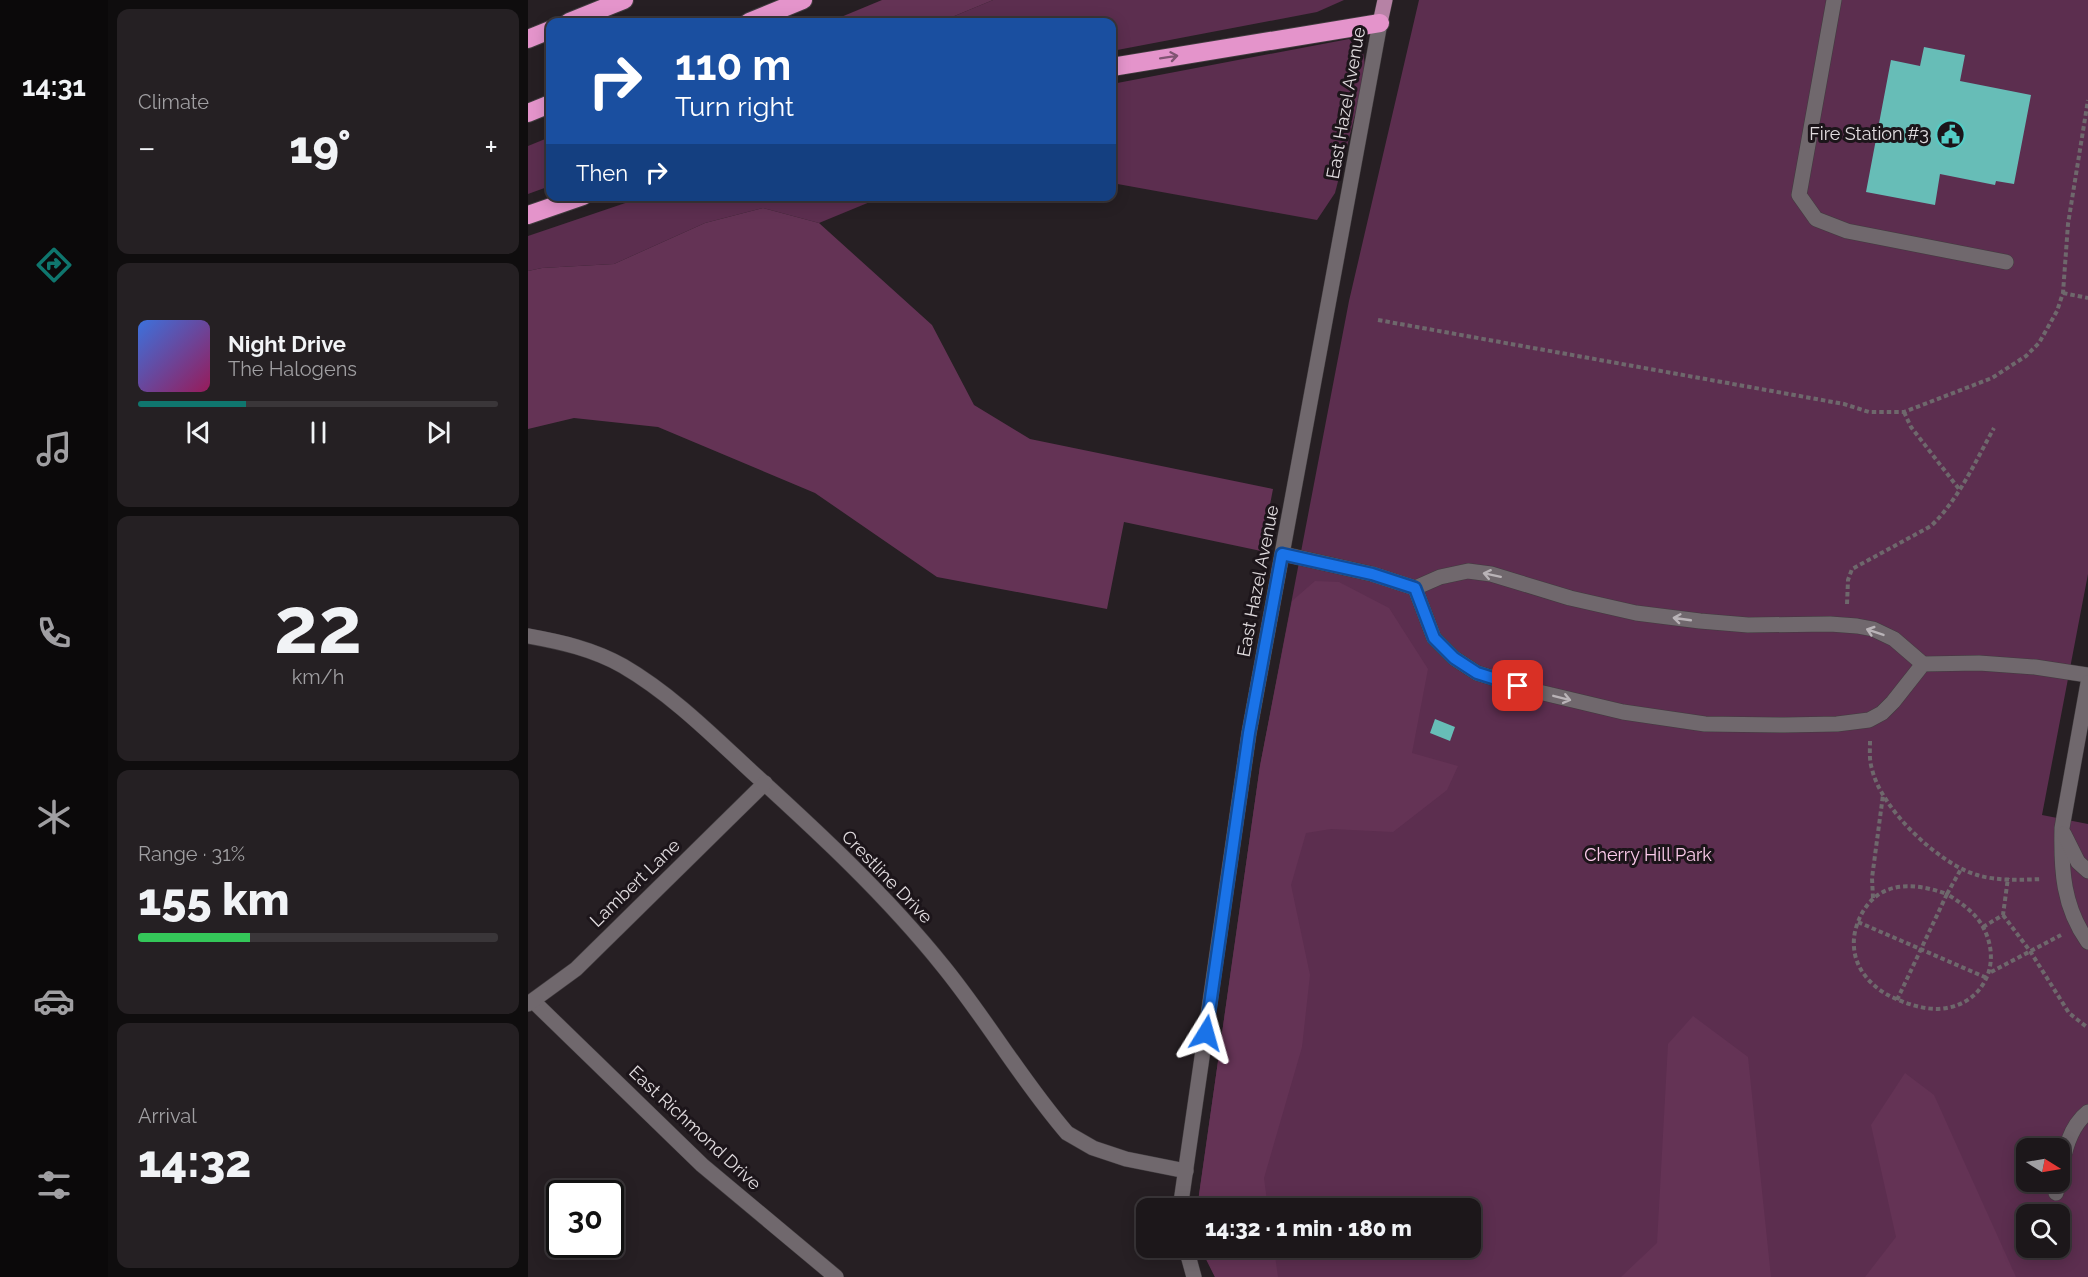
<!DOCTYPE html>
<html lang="en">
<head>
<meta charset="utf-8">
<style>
  body { margin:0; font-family:Raleway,sans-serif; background:#252023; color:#f1f3f6; height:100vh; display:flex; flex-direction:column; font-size:22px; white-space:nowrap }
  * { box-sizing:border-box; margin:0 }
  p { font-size:20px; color:#a09fa2 }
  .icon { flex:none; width:33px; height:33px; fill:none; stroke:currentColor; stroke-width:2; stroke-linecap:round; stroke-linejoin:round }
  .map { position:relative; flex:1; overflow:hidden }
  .drawer { display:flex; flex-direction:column; gap:9px; padding:9px; background:#0f0d0e; width:420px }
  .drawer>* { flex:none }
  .banner { position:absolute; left:18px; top:18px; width:570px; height:183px; border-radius:12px; box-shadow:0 3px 15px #0003,0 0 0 2px #3a3639; background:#1a4fa0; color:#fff; overflow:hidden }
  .needle { width:39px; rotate:101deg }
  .buttons { position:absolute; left:1488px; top:1138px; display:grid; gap:12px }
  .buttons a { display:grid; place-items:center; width:54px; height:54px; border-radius:12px; background:#1c171a; box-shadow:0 3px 15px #0003,0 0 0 2px #3a3639; font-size:30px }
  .speed { position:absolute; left:18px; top:1180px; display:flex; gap:12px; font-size:30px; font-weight:700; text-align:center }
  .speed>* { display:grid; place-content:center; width:78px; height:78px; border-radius:50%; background:#1c171a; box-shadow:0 3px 15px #0003,0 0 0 2px #3a3639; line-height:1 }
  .speed .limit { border:3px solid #111; border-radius:9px; background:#fff; color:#111 }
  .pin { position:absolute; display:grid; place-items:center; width:51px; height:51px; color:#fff; margin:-26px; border-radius:12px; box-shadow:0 3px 9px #0006 }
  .me { position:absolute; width:66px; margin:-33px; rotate:8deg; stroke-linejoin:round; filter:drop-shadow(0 0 4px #0008) }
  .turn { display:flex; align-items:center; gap:21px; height:126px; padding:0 30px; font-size:27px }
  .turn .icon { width:78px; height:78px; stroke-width:2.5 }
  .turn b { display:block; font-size:42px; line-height:51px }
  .then { display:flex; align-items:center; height:57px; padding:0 30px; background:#0003; gap:12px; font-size:22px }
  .big { font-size:45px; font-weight:800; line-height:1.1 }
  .drawer .tile { flex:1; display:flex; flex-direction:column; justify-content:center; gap:9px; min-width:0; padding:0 21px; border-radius:12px; background:#252023 }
  .drawer .dial { align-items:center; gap:0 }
  .dial b { font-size:78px; line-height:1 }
  .song { display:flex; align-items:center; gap:18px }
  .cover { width:72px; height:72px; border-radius:9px; background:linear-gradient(135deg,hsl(220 70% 55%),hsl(330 70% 35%)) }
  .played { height:6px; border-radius:3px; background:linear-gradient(90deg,#0f766e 30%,#3a3639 30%) }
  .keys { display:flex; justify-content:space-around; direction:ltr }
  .heat { display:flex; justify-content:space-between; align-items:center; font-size:33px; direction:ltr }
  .charge { height:9px; border-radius:4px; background:linear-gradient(90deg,#34c759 31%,#3a3639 0) }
  .trip { position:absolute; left:608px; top:1198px; width:345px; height:60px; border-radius:12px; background:#1c171a; box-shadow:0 3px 15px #0003,0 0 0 2px #3a3639; font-weight:800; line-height:60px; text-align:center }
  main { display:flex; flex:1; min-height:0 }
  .tab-bar { display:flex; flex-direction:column; width:108px; justify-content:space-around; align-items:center; background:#0b090a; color:#a09fa2 }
  .tab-bar .icon { width:42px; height:42px }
  .tab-bar .current { color:#0f766e }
  .tab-bar b { font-size:27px; color:#f1f3f6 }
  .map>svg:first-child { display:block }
  .green { fill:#5c2e4f; fill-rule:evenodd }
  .forest { fill:#643355 }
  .building { fill:#67bdb7 }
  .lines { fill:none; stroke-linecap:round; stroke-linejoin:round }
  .minor-casing { stroke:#413c3f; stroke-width:16 }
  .major-casing { stroke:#413c3f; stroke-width:16 }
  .highway-casing { stroke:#413c3f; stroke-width:20 }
  .path { stroke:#6e686c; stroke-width:4; stroke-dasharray:4.5 3; stroke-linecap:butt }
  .minor { stroke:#70686d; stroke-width:15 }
  .major { stroke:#b682a5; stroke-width:15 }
  .highway { stroke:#e494cb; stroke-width:18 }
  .oneway { stroke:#805472 }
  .oneway2 { stroke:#b9b3b7 }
  .route-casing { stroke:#114b97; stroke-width:15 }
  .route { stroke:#1a73e8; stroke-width:10 }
  .labels { text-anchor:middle; stroke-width:6; stroke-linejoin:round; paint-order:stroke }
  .street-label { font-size:18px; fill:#e1dcdf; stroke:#1c151a }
  .poi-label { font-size:18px; fill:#e1dcdf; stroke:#1c151a; text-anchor:end }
  .park-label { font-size:18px; fill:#fccbeb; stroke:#1c151a }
</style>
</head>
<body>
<main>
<nav class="tab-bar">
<b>14:31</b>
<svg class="icon current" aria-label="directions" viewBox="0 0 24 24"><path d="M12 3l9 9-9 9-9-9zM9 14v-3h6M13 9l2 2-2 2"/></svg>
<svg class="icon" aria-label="music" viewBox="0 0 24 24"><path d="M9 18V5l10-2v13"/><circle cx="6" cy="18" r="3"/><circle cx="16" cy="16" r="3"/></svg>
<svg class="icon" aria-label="phone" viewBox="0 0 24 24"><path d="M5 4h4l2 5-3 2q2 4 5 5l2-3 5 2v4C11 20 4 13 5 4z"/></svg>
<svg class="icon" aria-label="climate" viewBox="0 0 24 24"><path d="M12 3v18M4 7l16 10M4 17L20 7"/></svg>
<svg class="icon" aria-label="car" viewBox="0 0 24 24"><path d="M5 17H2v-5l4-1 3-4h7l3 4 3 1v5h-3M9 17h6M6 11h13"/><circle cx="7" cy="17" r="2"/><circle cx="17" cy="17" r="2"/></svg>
<svg class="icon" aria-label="filters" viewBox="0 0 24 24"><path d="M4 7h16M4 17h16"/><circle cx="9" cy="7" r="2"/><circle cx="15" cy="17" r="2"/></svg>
</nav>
<section class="drawer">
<div class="tile"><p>Climate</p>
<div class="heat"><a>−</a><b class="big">19°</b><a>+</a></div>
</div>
<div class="tile">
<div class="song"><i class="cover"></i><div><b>Night Drive</b><p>The Halogens</p></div></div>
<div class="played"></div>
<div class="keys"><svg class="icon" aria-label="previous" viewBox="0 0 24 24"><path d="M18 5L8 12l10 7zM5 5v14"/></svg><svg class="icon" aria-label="pause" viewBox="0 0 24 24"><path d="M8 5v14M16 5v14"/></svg><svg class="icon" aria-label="next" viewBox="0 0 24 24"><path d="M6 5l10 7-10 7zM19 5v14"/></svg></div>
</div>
<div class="tile dial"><b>22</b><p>km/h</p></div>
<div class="tile"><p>Range · 31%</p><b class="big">155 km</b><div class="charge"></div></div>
<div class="tile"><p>Arrival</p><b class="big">14:32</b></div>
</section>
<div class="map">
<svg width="1560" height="1277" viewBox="0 0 1560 1277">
  <rect width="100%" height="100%" fill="#261f23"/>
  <!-- green -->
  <g class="green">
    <path d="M465,0H816L789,12L584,51V22H412Z"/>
    <path d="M891,0H1560V574L1514,815L1560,824V1277H687L677,1257L675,1248H942V1209H669L732,766L821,301ZM1498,1149H1532V1182H1498ZM1498,1215H1532V1248H1498Z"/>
    <path d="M821,39L835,52L838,72L807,193L789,220L584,183V84Z"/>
    <path d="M22,137V186L0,194V146Z"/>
    <path d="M115,197H354L291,223L235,208L177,223L86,264L14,268L0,271V236Z"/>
  </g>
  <!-- forest -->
  <g class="forest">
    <path d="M354,0H465L412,22H301Z"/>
    <path d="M235,208L291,223L404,325L446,405L502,439L745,489L733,551L596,522L579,609L409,577L287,493L130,427L46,418L0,429V271L14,268L86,264L177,223Z"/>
    <path d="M787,581L811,582L861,608L900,669L884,753L930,766L919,790L865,832L803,829L778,833L763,885L782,975L774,1047L736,1178L740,1209H669L732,766L764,601Z"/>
    <path d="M1165,1016L1220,1057L1243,1277H1093L1129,1243L1140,1044Z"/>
    <path d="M1377,1073L1406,1095L1488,1277H1337L1368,1237L1343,1125Z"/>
    <path d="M675,1248H746L750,1277H687L677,1257Z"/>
  </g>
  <!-- building -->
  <g class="building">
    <path d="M1396,47L1437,55L1432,81L1503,95L1486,184L1468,181L1467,185L1412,174L1407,205L1338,192L1363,60L1392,66Z"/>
    <path d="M907,719L927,727L922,741L902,733Z"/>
  </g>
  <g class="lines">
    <defs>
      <g id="minor">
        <path d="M1306,0L1271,195L1288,219L1319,231L1478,262"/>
        <path d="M755,554L844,574L887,588"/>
        <path d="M0,636C33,642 65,649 95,666C143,694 183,734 224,772C291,833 358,895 415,966C459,1020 494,1081 539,1133L565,1148L598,1159L658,1171"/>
        <path d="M1395,664L1365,702L1354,713L1341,720L1309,724L1257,725L1177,724L1095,712L1011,692L949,673L926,658L906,638L887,588L912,577L940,571L963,574L1042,598L1108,613L1172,621L1220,625L1302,624L1329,626L1345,629L1366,639L1395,664L1451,663L1507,667L1560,675"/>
        <path d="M1560,683L1534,828C1533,870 1535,907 1560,942"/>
        <path d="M1536,834L1550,862L1560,871"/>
        <path d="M5,1001L174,1165L308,1277"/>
        <path d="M0,1004L48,969L237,783"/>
        <path d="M1532,1175C1536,1153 1541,1127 1560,1112"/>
        <path d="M1528,1193L1530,1182"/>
        <path d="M652,1209L721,733L852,23"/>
        <path d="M658,1248L666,1277"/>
      </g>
      <path id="major" d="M852,23L857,0"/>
      <g id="highway">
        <path d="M41,22L96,0"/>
        <path d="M221,22L275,0"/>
        <path d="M0,39L22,30"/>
        <path d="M584,67L852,23"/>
        <path d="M0,113L22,104"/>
        <path d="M0,215L55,196"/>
      </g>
    </defs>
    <!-- minor casing -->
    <use href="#minor" class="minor-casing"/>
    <!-- major casing -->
    <use href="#major" class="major-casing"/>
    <!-- highway casing -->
    <use href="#highway" class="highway-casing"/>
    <!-- path -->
    <g class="path">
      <path d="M1535,293L1560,298"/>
      <path d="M850,320L1316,404L1341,412H1376L1464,378L1498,356L1511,343L1529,311L1535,293L1540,224L1560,100"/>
      <path d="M1376,412L1383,427L1431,489"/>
      <path d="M1319,604L1320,580L1324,569L1403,526C1431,499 1447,462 1466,428"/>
      <path d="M1342,741C1342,750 1341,760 1344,769C1353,809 1411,864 1449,875C1468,881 1494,880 1514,879"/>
      <path d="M1345,898L1344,878L1355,795"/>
      <path d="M1475,915L1502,951L1541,1013L1560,1028"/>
      <path d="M1330,922L1459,978"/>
      <path d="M1455,927L1475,915L1480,878"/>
      <path d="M1463,972L1533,935"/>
      <path d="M1369,1000L1419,894C1385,882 1350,880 1332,917C1328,926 1325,936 1326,947C1327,967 1341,984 1358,994C1373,1002 1392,1009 1410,1009C1453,1007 1476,966 1455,927C1447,912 1433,903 1419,894L1433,869"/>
    </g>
    <!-- minor -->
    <use href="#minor" class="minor"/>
    <!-- major -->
    <use href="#major" class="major"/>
    <!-- highway -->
    <use href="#highway" class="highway"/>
  </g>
  <!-- one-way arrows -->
  <defs><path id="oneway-shaft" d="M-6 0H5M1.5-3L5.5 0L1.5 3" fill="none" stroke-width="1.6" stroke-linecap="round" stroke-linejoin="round" transform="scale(1.5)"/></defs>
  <use class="oneway" href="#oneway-shaft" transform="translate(641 57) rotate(-9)"/>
  <g class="oneway2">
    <use href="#oneway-shaft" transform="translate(964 575) rotate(-168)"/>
    <use href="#oneway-shaft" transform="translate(1154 619) rotate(-172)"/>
    <use href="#oneway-shaft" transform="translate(1347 632) rotate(-161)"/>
    <use href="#oneway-shaft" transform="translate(1034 698) rotate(14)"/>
  </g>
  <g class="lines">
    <defs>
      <path id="route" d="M678,1033L721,733L754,554L844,574L887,588L906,638L926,658L949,673L990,686"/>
    </defs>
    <!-- route casing -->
    <use href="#route" class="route-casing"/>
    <!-- route -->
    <use href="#route" class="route"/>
  </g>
  <!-- icons -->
  <defs>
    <symbol id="civic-ring" viewBox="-11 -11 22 22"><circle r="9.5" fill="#1c151a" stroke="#54cdc6" stroke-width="1.5"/><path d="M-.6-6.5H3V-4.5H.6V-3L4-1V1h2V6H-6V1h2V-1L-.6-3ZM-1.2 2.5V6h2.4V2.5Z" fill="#54cdc6"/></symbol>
  </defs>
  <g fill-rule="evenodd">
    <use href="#civic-ring" x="1406" y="118" width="33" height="33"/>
  </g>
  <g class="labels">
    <!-- street labels -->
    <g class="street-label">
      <text transform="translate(818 103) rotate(-80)" y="6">East Hazel Avenue</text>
      <text transform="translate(730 581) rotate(-79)" y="6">East Hazel Avenue</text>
      <text transform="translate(359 877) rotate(46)" y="6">Crestline Drive</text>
      <text transform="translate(107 883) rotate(-44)" y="6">Lambert Lane</text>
      <text transform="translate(167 1128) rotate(43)" y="6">East Richmond Drive</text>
    </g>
    <!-- poi labels -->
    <g class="poi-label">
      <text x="1401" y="140">Fire Station #3</text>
    </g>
    <!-- park labels -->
    <g class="park-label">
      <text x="1120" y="861">Cherry Hill Park</text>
    </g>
  </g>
</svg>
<div class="buttons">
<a><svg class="needle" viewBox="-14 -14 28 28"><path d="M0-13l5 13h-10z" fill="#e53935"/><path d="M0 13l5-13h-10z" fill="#a09fa2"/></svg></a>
<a><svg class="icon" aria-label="search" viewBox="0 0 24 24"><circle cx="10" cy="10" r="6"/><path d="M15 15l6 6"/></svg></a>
</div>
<div class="speed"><div class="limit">30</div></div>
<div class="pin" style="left:990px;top:686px;background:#d93025"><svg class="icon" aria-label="arrive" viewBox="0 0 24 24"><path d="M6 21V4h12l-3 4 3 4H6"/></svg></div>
<svg class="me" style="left:678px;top:1033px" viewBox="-20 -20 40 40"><path d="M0-17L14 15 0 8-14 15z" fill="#1a73e8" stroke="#fff" stroke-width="4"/></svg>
<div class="trip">14:32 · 1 min · 180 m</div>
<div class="banner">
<div class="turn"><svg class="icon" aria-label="right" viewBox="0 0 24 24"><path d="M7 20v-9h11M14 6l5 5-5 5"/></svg><div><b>110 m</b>Turn right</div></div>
<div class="then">Then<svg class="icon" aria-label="right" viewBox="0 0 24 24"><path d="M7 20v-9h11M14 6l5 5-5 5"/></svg></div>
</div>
</div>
</main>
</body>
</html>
